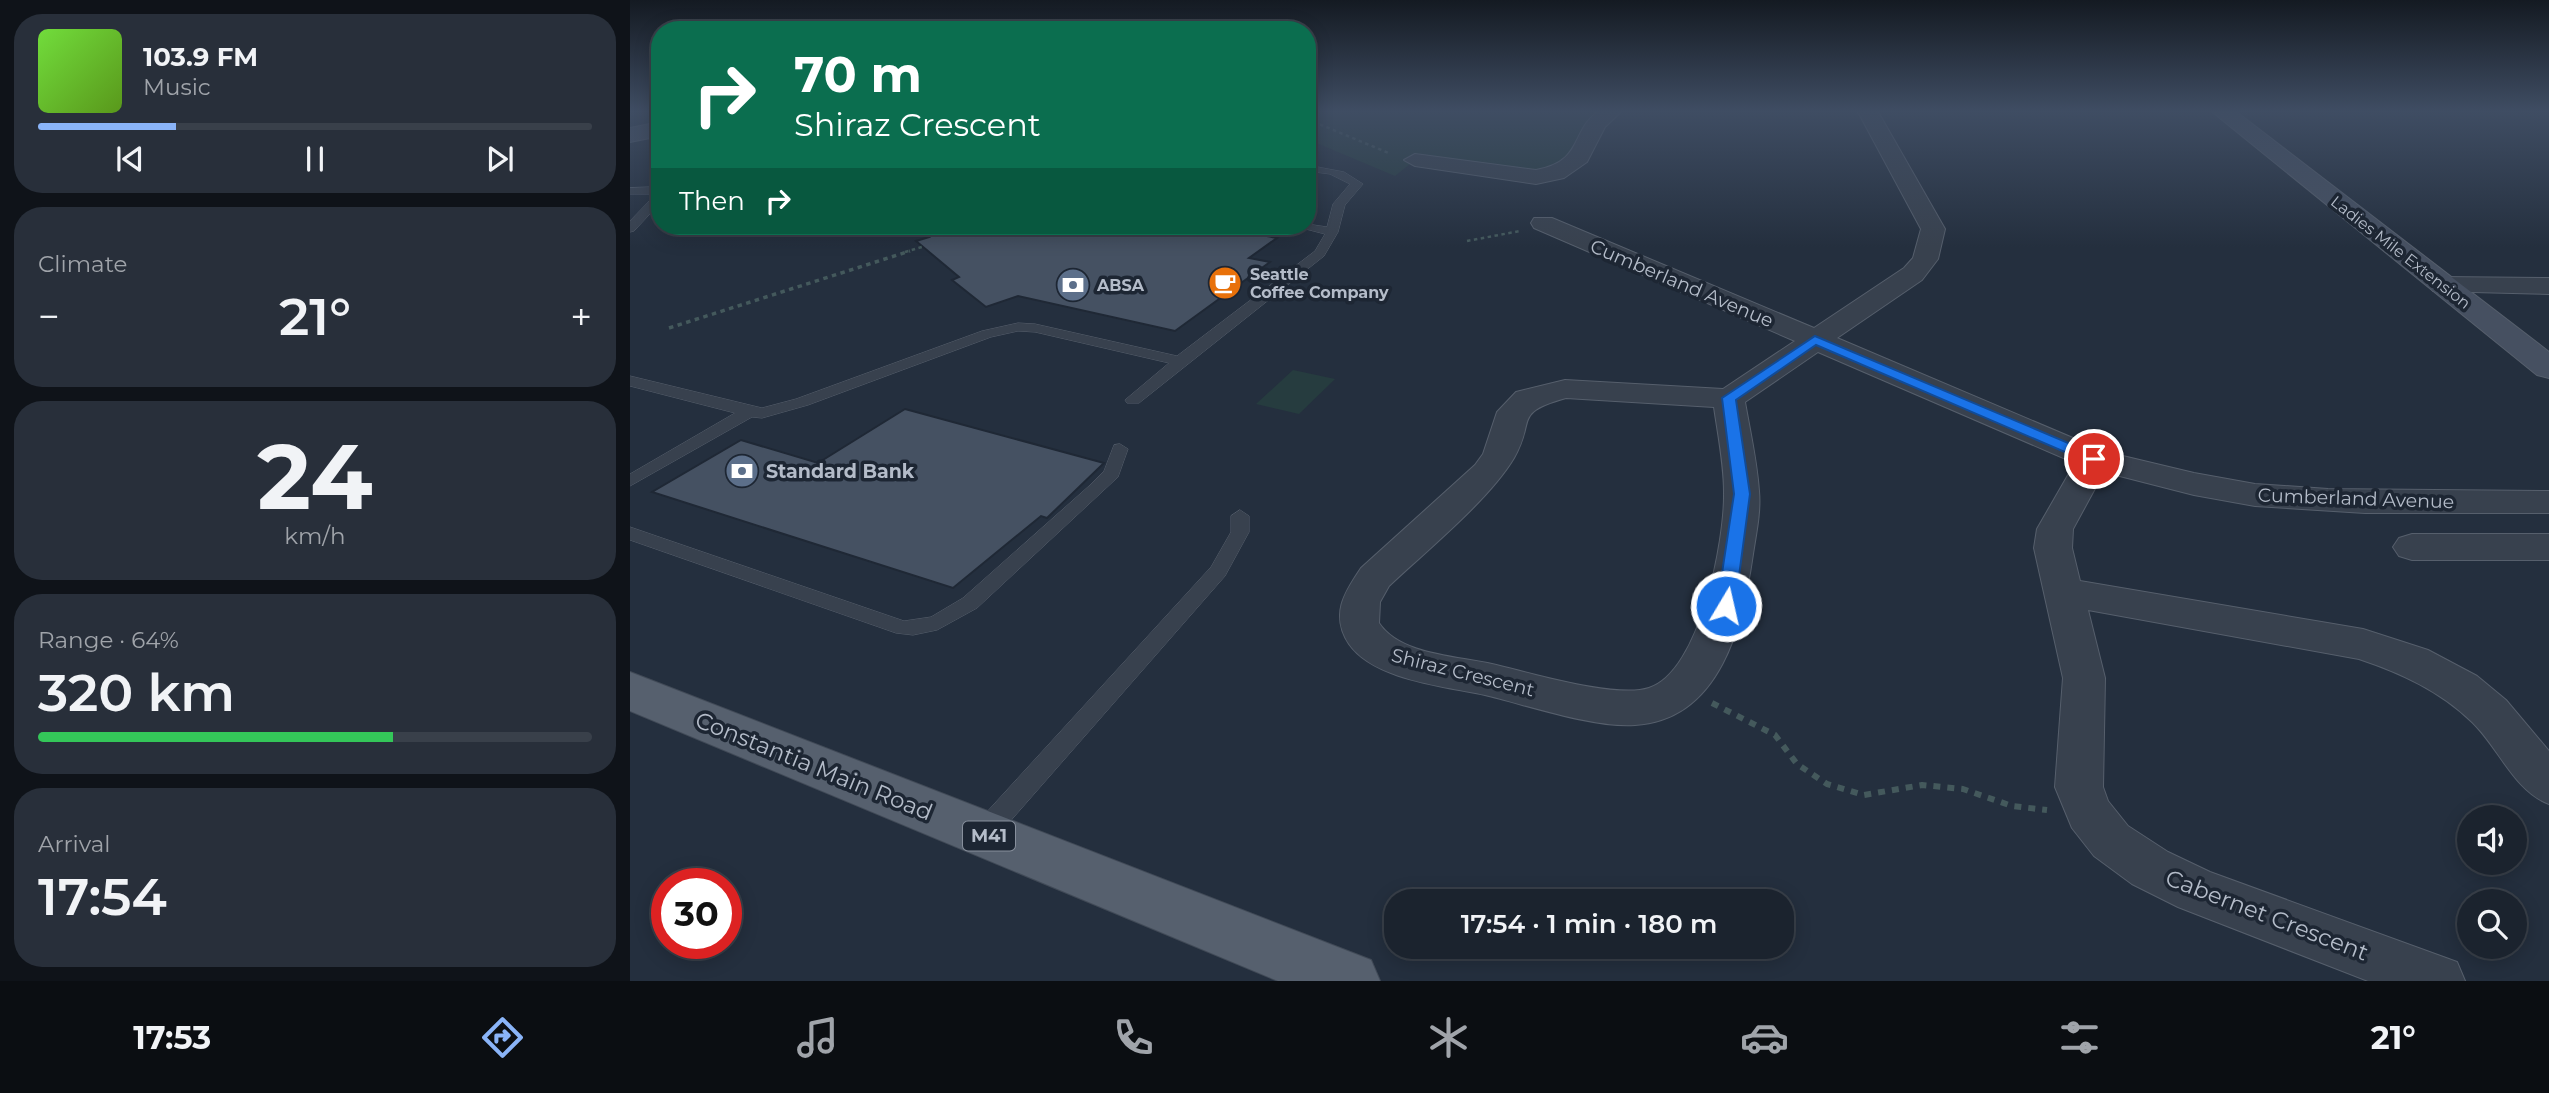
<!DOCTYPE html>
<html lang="en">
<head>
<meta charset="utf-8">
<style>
  body { margin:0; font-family:Montserrat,sans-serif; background:#282f3a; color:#f1f3f6; height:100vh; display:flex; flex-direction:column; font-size:26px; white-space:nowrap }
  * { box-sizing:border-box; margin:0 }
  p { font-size:23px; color:#a0a4aa }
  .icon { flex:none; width:38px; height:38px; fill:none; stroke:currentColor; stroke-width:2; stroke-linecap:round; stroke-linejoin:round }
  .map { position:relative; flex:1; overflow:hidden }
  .drawer { display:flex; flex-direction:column; gap:14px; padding:14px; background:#0f1319; width:630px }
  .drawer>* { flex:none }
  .guide { position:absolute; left:21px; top:21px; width:665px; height:214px; border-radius:28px; box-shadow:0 4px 18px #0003,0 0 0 2px #39404a; background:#0b6e4f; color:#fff; overflow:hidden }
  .fabs { position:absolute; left:1827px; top:805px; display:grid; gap:14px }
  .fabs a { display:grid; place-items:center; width:70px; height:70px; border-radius:50%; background:#1b232e; box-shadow:0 4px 18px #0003,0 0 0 2px #39404a; font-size:35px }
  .speed { position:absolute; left:21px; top:868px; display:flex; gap:14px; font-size:35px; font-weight:700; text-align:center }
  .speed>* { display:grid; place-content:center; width:91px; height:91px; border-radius:50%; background:#1b232e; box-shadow:0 4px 18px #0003,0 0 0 2px #39404a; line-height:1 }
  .speed .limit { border:10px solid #d22; background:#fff; color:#111 }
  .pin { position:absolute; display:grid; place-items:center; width:60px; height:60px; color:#fff; margin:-30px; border:4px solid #fff; border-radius:50%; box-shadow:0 2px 7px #0007 }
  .me { position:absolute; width:77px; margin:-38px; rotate:9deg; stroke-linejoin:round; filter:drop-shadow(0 0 5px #0008) }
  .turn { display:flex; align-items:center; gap:24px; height:147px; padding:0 28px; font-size:32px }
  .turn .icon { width:91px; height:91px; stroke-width:2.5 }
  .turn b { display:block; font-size:49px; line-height:60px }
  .then { display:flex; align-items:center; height:66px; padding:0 28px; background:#0003; gap:14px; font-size:26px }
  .big { font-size:52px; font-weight:600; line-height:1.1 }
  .drawer .card { flex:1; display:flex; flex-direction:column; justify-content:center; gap:10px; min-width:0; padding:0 24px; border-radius:28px; background:#282f3a }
  .drawer .dial { align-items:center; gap:0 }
  .dial b { font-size:91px; line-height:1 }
  .song { display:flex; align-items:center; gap:21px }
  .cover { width:84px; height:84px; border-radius:10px; background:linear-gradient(135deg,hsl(100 70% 55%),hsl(90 70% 35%)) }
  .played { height:7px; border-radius:4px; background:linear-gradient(90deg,#8ab4f8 25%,#39404a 25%) }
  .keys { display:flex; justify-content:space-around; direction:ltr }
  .heat { display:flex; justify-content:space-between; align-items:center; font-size:38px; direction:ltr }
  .charge { height:10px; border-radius:5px; background:linear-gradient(90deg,#34c759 64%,#39404a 0) }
  .trip { position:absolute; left:754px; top:889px; width:410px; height:70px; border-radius:28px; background:#1b232e; box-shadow:0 4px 18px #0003,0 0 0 2px #39404a; font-weight:600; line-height:70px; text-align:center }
  .menu { display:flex; height:112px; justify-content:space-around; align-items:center; background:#0b0e12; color:#a0a4aa }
  .menu .icon { width:49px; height:49px }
  .menu .active { color:#8ab4f8 }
  .menu b { font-size:32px; color:#f1f3f6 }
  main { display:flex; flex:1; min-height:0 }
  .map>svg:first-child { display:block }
  .green { fill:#263c3f }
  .building { fill:#455162; stroke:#1f2835; stroke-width:2 }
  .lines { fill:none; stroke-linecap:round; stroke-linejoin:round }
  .lane-casing { stroke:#565f6c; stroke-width:1 }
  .street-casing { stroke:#565f6c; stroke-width:2 }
  .secondary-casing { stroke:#565f6c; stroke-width:2 }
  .primary-casing { stroke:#414a57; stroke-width:2 }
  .path-far2 { stroke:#44595c; stroke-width:2.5; stroke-dasharray:3.5 3.5; stroke-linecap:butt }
  .path-far1 { stroke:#44595c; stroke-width:3.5; stroke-dasharray:4.5 4.5; stroke-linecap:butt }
  .path { stroke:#44595c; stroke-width:6; stroke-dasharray:7 7; stroke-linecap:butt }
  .lane { fill:#38414e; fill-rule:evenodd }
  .street { fill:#38414e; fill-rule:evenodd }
  .secondary { fill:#465061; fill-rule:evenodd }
  .primary { fill:#56606e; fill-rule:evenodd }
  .route { fill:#1a73e8; stroke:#114b97; stroke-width:2 }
  .labels { text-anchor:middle; stroke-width:7; stroke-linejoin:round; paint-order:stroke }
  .far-street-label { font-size:16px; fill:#b4bcc9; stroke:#1d2633 }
  .far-poi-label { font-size:16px; font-weight:bold; fill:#b4bcc9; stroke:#1d2633; text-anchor:start }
  .shield { fill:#1d2633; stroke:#878f9c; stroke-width:2 }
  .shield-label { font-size:18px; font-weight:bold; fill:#b4bcc9 }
  .street-label { font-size:19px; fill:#b4bcc9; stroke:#1d2633 }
  .poi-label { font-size:19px; font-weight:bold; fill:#b4bcc9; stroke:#1d2633; text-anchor:start }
  .near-street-label { font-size:23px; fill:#b4bcc9; stroke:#1d2633 }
</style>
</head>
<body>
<main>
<section class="drawer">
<div class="card">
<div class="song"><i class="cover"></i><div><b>103.9 FM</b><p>Music</p></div></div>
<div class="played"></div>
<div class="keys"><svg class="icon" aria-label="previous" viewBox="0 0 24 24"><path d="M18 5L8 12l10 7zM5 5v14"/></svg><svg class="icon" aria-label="pause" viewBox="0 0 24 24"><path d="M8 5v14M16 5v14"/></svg><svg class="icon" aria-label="next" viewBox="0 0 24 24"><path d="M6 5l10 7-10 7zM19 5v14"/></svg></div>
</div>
<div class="card"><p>Climate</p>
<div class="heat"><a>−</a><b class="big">21°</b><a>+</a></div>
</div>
<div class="card dial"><b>24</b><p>km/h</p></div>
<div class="card"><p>Range · 64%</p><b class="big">320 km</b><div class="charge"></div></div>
<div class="card"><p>Arrival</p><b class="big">17:54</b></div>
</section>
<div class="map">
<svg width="1919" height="981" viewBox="0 0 1919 981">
  <rect width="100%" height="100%" fill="#242f3e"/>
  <!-- green -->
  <g class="green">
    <path d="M677,110H983L930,173L785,160L765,176L677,139Z"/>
    <path d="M663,370L705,379L669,414L626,404Z"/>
  </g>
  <!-- building -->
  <g class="building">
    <path d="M285,226H583L647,238L619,258L640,262L545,331L388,296L356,307L322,280L329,277L286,241L299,237Z"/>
    <path d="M275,409L474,463L417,518L411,516L323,588L22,492L111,440L188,463Z"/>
  </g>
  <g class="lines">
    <defs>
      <g id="lane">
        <path d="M25,127L30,130V149L25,146L20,130Z"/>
        <path d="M677,165L714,172L733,184L715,205L708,232L694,256L509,403H497L495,400L539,363L405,332L388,331L361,337L178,405L132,418L122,417L0,486V474L105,413L0,386V376L132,408L166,399L352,331L388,323L405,324L547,356L685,251L695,234L664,226L677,224L697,227L703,204L720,184L700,174L677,171Z"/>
        <path d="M30,187V203L4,231L0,232V221L26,194H0V188Z"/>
        <path d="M490,444L498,449L488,477L347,608L307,630L283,635L266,633L0,540V527L274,621L301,617L333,598L459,486L474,471L484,445Z"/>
        <path d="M610,510L619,516V532L595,576L362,842L353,845L344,842L341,834L344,826L581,567L601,532V516Z"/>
      </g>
      <g id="street">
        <path d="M970,110H993L975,127L957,162L934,178L906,184L785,166L774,160L785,154L906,170C955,161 939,131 970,110Z"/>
        <path d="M1227,110H1247L1315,229L1308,259L1292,280L1207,338L1476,452L1564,473L1625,484L1698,489L1919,491V513H1735L1625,506L1564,495L1474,472L1443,529L1442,548L1450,581L1733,629L1798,650L1847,676L1876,700L1919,751V804C1884,791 1869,748 1842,722C1810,691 1771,673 1729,659L1458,610L1475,678L1473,787L1478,801L1498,826L1538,852L1580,872L1827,962L1835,981H1738L1548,907L1502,884L1464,856L1442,828L1425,787L1433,678L1404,548L1407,529L1445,463L1188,352L1115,402C1120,431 1127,461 1129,491C1131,512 1126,534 1123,554C1113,624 1091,720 1005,725C963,728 897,705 855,695C814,686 744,680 719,644C700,615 714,593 731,568L845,465L853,454L867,412L886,392L935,380L1093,389L1165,341L904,228L901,223L904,218H922L1184,328L1274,268L1283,258L1291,229ZM936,398L1084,407C1088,435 1094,464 1094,492C1095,540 1070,672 1019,688C985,699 898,672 862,664C827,656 770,655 749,623L750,602L759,586C796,551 859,500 884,458C906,420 882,413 936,398Z"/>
        <path d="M1812,277L1919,278V294L1803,291L1799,285L1803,279Z"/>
        <path d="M1782,534H1919V560H1782L1769,556L1763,547L1769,538Z"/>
      </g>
      <g id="secondary">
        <path d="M1580,110H1604L1919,352V378L1907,375Z"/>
        <path d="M30,122V136L0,142V128Z"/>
      </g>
      <path id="primary" d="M0,672L741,960L750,981H648L0,711Z"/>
    </defs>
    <!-- lane casing -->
    <use href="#lane" class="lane-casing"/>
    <!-- street casing -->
    <use href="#street" class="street-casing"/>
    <!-- secondary casing -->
    <use href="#secondary" class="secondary-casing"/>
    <!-- primary casing -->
    <use href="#primary" class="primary-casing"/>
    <!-- path-far2 -->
    <g class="path-far2">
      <path d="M677,119L761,154"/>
      <path d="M837,241L890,231"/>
      <path d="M275,252L292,247"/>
    </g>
    <!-- path-far1 -->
    <path class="path-far1" d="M39,328L280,251"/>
    <!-- path -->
    <path class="path" d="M1082,703L1145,735L1167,764L1197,784L1234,795L1292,785L1333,789L1382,806L1417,810"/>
    <!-- lane -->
    <use href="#lane" class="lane"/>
    <!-- street -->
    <use href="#street" class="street"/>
    <!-- secondary -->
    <use href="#secondary" class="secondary"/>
    <!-- primary -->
    <use href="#primary" class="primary"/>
  </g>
  <!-- sky -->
  <linearGradient id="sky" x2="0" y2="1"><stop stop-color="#141a22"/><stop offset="0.45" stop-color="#3f4d63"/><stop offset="1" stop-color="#3f4d63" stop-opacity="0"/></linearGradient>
  <rect width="1919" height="247" fill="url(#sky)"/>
  <!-- route -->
  <path class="route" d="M1185,336L1469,456L1471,459L1469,462H1458L1186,345L1106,400L1120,494L1105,606L1096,612L1090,610L1087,606L1104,494L1092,398Z"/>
  <!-- icons -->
  <defs>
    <symbol id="cafe-disc" viewBox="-11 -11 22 22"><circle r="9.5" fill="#e8710a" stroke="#1d2633"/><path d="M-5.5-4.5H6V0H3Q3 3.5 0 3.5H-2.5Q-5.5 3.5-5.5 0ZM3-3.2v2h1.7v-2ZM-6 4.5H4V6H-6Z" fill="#fff"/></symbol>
    <symbol id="bank-disc" viewBox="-11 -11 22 22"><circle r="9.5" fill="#5c6f8a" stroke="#1d2633"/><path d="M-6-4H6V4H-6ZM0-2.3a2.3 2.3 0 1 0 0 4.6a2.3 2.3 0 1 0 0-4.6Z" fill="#fff"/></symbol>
  </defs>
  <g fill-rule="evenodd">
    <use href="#cafe-disc" x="576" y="264" width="38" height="38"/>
    <use href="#bank-disc" x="424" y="266" width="38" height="38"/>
    <use href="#bank-disc" x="93" y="452" width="38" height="38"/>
  </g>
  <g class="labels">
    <!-- far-street labels -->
    <g class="far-street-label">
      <text transform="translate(1771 252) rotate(38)" y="6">Ladies Mile Extension</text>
    </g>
    <!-- far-poi labels -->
    <g class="far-poi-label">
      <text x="620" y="280">Seattle<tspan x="620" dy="18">Coffee Company</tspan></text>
      <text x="467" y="291">ABSA</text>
    </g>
    <!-- shield labels -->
    <rect class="shield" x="333" y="821.5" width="52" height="29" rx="5"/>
    <g class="shield-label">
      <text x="359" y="842">M41</text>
    </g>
    <!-- street labels -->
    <g class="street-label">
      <text transform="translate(1052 283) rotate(23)" y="7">Cumberland Avenue</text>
      <text transform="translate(1726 498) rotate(2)" y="7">Cumberland Avenue</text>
      <text transform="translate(833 672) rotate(14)" y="7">Shiraz Crescent</text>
    </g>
    <!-- poi labels -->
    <g class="poi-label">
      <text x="136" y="478">Standard Bank</text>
    </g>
    <!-- near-street labels -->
    <g class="near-street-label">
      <text transform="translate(184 766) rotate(22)" y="8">Constantia Main Road</text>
      <text transform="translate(1637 915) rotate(21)" y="8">Cabernet Crescent</text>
    </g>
  </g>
</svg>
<div class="fabs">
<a><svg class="icon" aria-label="sound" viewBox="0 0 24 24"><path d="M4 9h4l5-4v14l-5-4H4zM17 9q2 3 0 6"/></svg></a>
<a><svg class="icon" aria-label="search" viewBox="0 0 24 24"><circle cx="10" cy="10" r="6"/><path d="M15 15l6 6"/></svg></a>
</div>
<div class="speed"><div class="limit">30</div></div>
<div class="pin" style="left:1464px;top:459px;background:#d93025"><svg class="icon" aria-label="arrive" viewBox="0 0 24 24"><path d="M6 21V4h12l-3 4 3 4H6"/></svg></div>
<svg class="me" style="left:1096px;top:606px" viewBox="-20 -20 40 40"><circle r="17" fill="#1a73e8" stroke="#fff" stroke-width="3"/><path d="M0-11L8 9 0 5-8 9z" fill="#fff"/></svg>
<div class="trip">17:54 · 1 min · 180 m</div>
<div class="guide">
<div class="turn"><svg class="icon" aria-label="right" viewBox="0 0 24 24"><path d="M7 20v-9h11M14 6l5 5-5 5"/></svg><div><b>70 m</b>Shiraz Crescent</div></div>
<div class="then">Then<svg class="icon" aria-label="right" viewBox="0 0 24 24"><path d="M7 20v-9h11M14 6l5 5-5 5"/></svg></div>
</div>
</div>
</main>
<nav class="menu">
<b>17:53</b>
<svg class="icon active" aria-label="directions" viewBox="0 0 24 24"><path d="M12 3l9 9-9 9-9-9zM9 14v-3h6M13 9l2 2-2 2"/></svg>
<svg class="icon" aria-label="music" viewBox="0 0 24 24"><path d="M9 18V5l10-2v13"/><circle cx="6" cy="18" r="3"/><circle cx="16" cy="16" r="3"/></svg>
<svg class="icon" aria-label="phone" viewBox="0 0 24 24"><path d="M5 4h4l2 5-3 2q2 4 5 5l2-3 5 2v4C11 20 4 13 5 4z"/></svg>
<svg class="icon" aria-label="climate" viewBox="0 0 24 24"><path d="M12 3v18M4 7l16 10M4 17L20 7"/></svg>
<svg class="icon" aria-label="car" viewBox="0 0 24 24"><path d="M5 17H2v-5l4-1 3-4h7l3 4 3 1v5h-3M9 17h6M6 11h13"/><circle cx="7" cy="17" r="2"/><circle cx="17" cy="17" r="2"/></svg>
<svg class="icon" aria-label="filters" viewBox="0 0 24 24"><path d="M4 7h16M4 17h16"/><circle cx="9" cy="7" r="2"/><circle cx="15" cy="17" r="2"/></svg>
<b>21°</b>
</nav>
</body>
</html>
